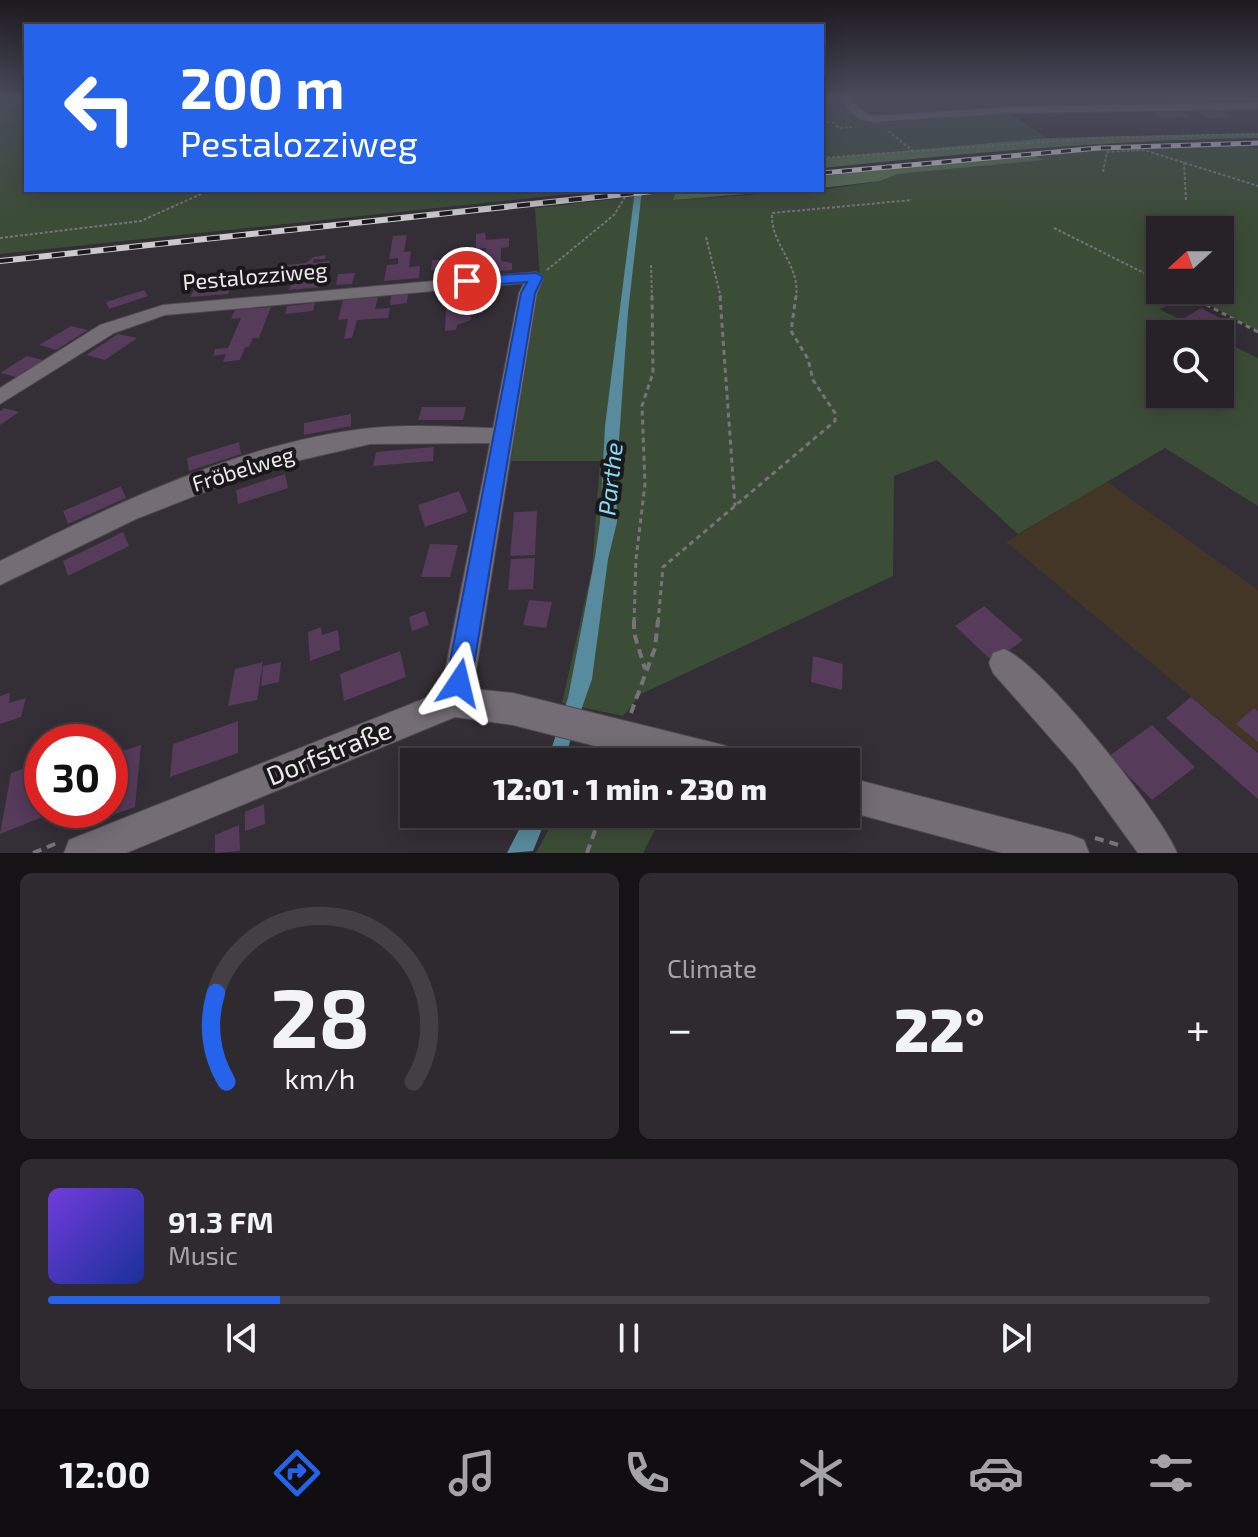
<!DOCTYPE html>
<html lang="en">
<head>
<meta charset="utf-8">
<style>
  body { margin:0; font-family:"Exo 2",sans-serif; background:#2f2a30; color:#f1f3f6; height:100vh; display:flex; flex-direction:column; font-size:30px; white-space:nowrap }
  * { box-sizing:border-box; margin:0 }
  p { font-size:26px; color:#a4a4a8 }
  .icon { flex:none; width:44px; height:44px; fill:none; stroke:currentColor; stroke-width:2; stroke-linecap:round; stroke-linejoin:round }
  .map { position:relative; height:853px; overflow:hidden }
  .side { display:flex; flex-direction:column; gap:20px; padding:20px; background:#151316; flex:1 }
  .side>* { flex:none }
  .banner { position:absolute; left:24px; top:24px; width:800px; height:168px; border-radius:0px; box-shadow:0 4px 20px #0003,0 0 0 2px #433f45; background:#2563eb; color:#fff; overflow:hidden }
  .needle { width:52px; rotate:249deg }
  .controls { position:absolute; left:1146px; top:216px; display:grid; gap:16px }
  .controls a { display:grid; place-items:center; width:88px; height:88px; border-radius:0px; background:#272228; box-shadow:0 4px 20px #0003,0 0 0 2px #433f45; font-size:40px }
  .speed { position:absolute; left:24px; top:724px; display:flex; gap:16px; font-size:40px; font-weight:700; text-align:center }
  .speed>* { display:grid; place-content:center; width:104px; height:104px; border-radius:50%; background:#272228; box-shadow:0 4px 20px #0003,0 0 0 2px #433f45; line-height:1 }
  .speed .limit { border:12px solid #d22; background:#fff; color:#111 }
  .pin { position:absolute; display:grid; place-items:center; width:68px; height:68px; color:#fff; margin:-34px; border:4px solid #fff; border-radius:50%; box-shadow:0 2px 8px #0007 }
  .me { position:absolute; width:88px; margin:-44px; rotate:10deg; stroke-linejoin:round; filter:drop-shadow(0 0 6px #0008) }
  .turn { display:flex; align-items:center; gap:28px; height:168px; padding:0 24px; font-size:36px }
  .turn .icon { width:104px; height:104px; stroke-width:2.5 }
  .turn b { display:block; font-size:56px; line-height:68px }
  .big { font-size:60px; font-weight:800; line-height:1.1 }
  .side .widget { flex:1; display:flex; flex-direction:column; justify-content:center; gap:12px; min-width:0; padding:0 28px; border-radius:12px; background:#2f2a30 }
  .side .dial { align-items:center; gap:0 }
  .dial svg { height:208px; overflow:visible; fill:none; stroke:#433f45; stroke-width:7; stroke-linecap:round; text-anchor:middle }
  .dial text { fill:#f1f3f6; stroke:none }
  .song { display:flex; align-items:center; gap:24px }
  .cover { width:96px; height:96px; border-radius:12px; background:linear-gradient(135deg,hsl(260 70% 55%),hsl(230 70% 35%)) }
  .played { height:8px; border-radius:4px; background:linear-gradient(90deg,#2563eb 20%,#433f45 20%) }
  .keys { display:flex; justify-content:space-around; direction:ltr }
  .heat { display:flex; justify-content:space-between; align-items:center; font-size:44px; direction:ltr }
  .side .tiles { flex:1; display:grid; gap:20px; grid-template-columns:1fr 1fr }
  .widget:last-child { grid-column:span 2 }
  .trip { position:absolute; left:400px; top:748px; width:460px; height:80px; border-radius:0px; background:#272228; box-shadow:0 4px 20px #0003,0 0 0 2px #433f45; font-weight:800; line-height:80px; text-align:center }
  .tab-bar { display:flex; height:128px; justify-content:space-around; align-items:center; background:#100e10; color:#a4a4a8 }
  .tab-bar .icon { width:56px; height:56px }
  .tab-bar .current { color:#2563eb }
  .tab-bar b { font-size:36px; color:#f1f3f6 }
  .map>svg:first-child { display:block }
  .commercial { fill:#433627 }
  .green { fill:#3c4d37; fill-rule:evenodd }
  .forest { fill:#546f4c }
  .water { fill:#578b9d }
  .building { fill:#563b5b }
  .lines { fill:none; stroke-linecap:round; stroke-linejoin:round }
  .minor-casing { stroke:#4e4a4f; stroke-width:2 }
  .path-far2 { stroke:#787379; stroke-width:2; stroke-dasharray:3 2; stroke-linecap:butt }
  .path-far1 { stroke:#787379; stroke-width:3; stroke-dasharray:5 4; stroke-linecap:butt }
  .path { stroke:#787379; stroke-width:4; stroke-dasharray:9 6; stroke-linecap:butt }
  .minor { fill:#746d75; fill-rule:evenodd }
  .rail-far1-casing { stroke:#ccc9cd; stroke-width:5 }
  .rail-casing { stroke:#ccc9cd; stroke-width:6 }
  .rail-far1 { stroke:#1a181b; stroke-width:3; stroke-dasharray:10; stroke-linecap:butt }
  .rail { stroke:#1a181b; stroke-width:4; stroke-dasharray:13; stroke-linecap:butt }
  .route { fill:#2563eb; stroke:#184099; stroke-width:2 }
  .labels { text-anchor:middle; stroke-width:8; stroke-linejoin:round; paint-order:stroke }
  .street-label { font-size:22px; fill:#edeaee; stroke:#1a181b }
  .water-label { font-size:24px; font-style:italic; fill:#85daf7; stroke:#1a181b }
  .near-street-label { font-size:26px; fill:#edeaee; stroke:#1a181b }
</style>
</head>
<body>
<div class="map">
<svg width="1258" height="853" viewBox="0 0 1258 853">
  <rect width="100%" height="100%" fill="#342e36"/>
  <!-- commercial -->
  <path class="commercial" d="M1107,482L1258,590V752L1006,542Z"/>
  <!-- green -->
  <g class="green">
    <path d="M0,98H26V190H607L0,254Z"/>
    <path d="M822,98H840L857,116L870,122L1006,111L1047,138L822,158Z"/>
    <path d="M1247,145L1258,148V331L1192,296L1159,309L1209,334H1160V394H1220V340L1258,358V506L1165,448L1018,534L937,460L894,476L893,576L641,694L623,716L562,703L592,569L600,461H511L540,279L535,208L676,192L674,200L822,190L880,181L898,174L1042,160L1030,154ZM1160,230H1220V290H1160Z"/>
    <path d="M557,814H663L643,853H536Z"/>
  </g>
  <!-- forest -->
  <g class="forest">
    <path d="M1258,133V138C1111,140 968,153 822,168V158L1047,138Z"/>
    <path d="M1030,154L1044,160L898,174L880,181L822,188V176Z"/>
    <path d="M691,190H795L673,200L676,192Z"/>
  </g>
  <!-- water -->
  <g class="water">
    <path d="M635,190H642L628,312L616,483L617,522L608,559L592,679L563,762H547L568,698L595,557L600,522L605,426Z"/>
    <path d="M527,814H548L533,851L507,853Z"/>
  </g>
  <!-- building -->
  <g class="building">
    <path d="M1179,110L1191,117L1163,118L1151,111Z"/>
    <path d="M1192,110H1220L1233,117L1211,118Z"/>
    <path d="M485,233L486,240L509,238V247L501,248V261L512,263V270L480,272V261H486V248L476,249V234Z"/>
    <path d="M407,235L404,252L411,251L409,267L420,266L419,278L384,281L387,265L398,264V258L389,259L393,236Z"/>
    <path d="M326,255L325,259H314L313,263L329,261L328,268L321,269L319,277L326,276L323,287L288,290L298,273L283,274L286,265L306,263L314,257Z"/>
    <path d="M432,260H445L443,275L435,276L436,270H431Z"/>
    <path d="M355,273L352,284L336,285L338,274Z"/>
    <path d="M232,286L228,294L190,297L194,290Z"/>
    <path d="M483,288V296L476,297L471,306L483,305V313L471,314V320L457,325L456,330L445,331L446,309L459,308L460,303L453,304L454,299H447L448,291Z"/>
    <path d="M144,290L148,296L109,309L106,302Z"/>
    <path d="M408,294L407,303L390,305L391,296Z"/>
    <path d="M378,297L375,309L390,308L388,318L357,320L352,338L344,339L348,319L338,320L343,300Z"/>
    <path d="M315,303L313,311L285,314L287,306Z"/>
    <path d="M271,307L259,338H253L249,347H245L240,360L223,362L226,354L213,356L215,349L228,348L241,318L231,319L235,310Z"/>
    <path d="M1201,308L1224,320L1203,330L1183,319Z"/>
    <path d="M71,326L88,330L56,350L39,345Z"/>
    <path d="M118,334L137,338L105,360L86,355Z"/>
    <path d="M27,356L43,360L16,377L0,373Z"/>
    <path d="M422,407H466L463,420H418Z"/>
    <path d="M4,408L19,412L0,425V411Z"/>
    <path d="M351,414V426L304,435V423Z"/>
    <path d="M239,442L241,454L189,471L187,458Z"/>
    <path d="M434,447L433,461L373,466L376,452Z"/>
    <path d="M285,474L288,488L238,504L236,490Z"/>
    <path d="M121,486L126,498L68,524L63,511Z"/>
    <path d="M459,491L468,512L425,527L418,505Z"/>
    <path d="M537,511L535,555L510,556L514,512Z"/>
    <path d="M123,532L129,546L68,576L63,561Z"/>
    <path d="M430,544L458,545L450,577H421Z"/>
    <path d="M535,558L533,589L508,590L511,559Z"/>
    <path d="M529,600L552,602L546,628L523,625Z"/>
    <path d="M984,606L1023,640L993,662L955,626Z"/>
    <path d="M425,611L429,625L412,631L409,617Z"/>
    <path d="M321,627L322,635L338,630L340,650L310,661L308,632Z"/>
    <path d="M400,651L406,677L344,701L340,674Z"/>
    <path d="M813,656L843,664L842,690L811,682Z"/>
    <path d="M263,662L257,700L228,706L235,669Z"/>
    <path d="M281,662L279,682L261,686L263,666Z"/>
    <path d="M10,693L9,703L26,698L21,717L0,724V696Z"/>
    <path d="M1191,697L1258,753V799L1166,718Z"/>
    <path d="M1254,708L1258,711V742L1236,724Z"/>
    <path d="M238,721V753L170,777L173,744Z"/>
    <path d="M1152,725L1195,767L1152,800L1109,756Z"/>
    <path d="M141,745L135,807L115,814L123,751Z"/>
    <path d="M42,762V810H60L0,834L11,773Z"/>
    <path d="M264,804L265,824L245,831V812Z"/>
    <path d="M239,825L240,851L215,853V835Z"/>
  </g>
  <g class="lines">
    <defs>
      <g id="minor">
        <path d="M837,98H848L867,114L873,116L1011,107L1258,103V109L1011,113L873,122L859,119Z"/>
        <path d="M536,272L544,277L537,293L473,689L513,693L723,745L735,750L740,762H658L513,725L455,717L126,853H64L69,840L441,692L490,443L370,444L266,468L136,519L0,585V561C116,504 241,442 371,428C412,424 452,427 493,428L519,293L524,283L165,315L114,333L0,404V388L100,325L163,305Z"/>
        <path d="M1004,649C1042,664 1161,813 1177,853H1138L1075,766L993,673L989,663L993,653Z"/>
        <path d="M846,777L1071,835L1084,840L1089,853H1002L846,811Z"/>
      </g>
    </defs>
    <!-- minor casing -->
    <use href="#minor" class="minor-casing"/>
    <!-- path-far2 -->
    <g class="path-far2">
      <path d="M822,123L832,122L839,128L852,127"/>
      <path d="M888,131L913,151"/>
      <path d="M822,158L1097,138L1258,134"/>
      <path d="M1184,162L1186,201"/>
      <path d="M1103,172L1107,152L1144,150L1258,186"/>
      <path d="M1054,228L1160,281"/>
      <path d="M706,237L721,298"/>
      <path d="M0,238L141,221L210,190"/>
      <path d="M651,265L652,298"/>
      <path d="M547,270L614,215L625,197"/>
      <path d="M1178,290L1193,298"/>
      <path d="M796,298C801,264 770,245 772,213L912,200"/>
    </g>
    <!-- path-far1 -->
    <g class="path-far1">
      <path d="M720,296L735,506"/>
      <path d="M1190,296L1258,332"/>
      <path d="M634,622L636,559L645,484L642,406L653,373L652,296"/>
      <path d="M658,622L663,567L835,421V413L813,380L808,359L791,331L796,296"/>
    </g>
    <!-- path -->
    <g class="path">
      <path d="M634,620V633L645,669"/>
      <path d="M631,713L655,648L658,620"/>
      <path d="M745,751L791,762"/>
      <path d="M1095,838L1119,845"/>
      <path d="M33,853L57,843"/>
      <path d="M587,853L601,814"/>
    </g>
    <!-- minor -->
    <use href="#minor" class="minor"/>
    <defs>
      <path id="rail-far1" d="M822,173L1099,148L1258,143"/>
      <path id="rail" d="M0,261L663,190"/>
    </defs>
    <!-- rail-far1 casing -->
    <use href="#rail-far1" class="rail-far1-casing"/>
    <!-- rail casing -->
    <use href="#rail" class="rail-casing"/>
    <!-- rail-far1 -->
    <use href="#rail-far1" class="rail-far1"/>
    <!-- rail -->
    <use href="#rail" class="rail"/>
  </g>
  <!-- sky -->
  <linearGradient id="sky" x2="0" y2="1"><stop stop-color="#1d191e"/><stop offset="0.45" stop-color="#4a4c5d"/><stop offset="1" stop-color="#4a4c5d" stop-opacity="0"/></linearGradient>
  <rect width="1258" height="218" fill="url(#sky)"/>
  <!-- route -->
  <path class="route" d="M536,273L543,277L535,293L471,683L468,692L459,696L450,692L446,683L521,293L527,282L467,286L460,281L467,277Z"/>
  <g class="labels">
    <!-- street labels -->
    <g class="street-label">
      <text transform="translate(255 276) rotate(-5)" y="8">Pestalozziweg</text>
      <text transform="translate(243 469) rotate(-17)" y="8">Fröbelweg</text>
    </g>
    <!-- water labels -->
    <g class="water-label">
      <text transform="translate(611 479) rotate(-84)" y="8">Parthe</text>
    </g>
    <!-- near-street labels -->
    <g class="near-street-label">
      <text transform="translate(329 753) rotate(-22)" y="9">Dorfstraße</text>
    </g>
  </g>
</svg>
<div class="controls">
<a><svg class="needle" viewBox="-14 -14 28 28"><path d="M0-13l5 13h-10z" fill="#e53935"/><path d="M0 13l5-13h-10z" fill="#a4a4a8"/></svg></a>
<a><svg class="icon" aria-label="search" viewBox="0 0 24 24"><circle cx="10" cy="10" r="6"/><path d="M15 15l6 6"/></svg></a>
</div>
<div class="speed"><div class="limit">30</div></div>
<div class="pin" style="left:467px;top:281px;background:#d93025"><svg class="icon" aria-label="arrive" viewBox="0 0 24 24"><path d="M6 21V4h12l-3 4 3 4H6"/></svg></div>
<svg class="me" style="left:459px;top:683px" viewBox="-20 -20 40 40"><path d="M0-17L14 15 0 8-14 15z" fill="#2563eb" stroke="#fff" stroke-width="4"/></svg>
<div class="trip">12:01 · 1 min · 230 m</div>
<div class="banner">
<div class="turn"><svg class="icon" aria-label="left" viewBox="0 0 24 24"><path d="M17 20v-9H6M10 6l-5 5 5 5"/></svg><div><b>200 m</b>Pestalozziweg</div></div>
</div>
</div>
<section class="side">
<div class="tiles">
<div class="widget dial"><svg viewBox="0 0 100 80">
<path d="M14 69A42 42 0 1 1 86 69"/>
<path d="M14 69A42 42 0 0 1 10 35" stroke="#2563eb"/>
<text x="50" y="56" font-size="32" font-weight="700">28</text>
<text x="50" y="72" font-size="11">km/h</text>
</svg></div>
<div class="widget"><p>Climate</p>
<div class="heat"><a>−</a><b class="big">22°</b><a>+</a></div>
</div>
<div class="widget">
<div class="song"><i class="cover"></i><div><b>91.3 FM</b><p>Music</p></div></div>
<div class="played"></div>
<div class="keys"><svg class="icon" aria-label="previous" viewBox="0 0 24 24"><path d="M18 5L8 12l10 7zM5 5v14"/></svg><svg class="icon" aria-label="pause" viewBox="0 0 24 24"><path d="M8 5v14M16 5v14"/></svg><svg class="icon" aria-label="next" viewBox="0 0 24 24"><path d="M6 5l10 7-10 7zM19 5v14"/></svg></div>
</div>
</div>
</section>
<nav class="tab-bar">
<b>12:00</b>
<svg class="icon current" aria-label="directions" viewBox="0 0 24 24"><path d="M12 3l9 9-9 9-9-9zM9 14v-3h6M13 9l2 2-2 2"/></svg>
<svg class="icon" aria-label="music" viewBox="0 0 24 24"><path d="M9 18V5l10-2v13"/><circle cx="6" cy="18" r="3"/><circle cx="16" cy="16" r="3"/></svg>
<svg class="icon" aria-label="phone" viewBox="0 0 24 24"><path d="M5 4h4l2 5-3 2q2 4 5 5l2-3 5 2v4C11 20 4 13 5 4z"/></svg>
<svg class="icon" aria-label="climate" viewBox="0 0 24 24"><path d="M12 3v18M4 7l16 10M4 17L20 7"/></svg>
<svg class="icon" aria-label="car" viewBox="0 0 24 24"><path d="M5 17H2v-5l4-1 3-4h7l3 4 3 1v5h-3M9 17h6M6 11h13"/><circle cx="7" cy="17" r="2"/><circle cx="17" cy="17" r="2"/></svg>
<svg class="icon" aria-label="filters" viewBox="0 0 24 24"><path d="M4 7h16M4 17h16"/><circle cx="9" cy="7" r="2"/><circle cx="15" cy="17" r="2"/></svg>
</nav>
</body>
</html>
